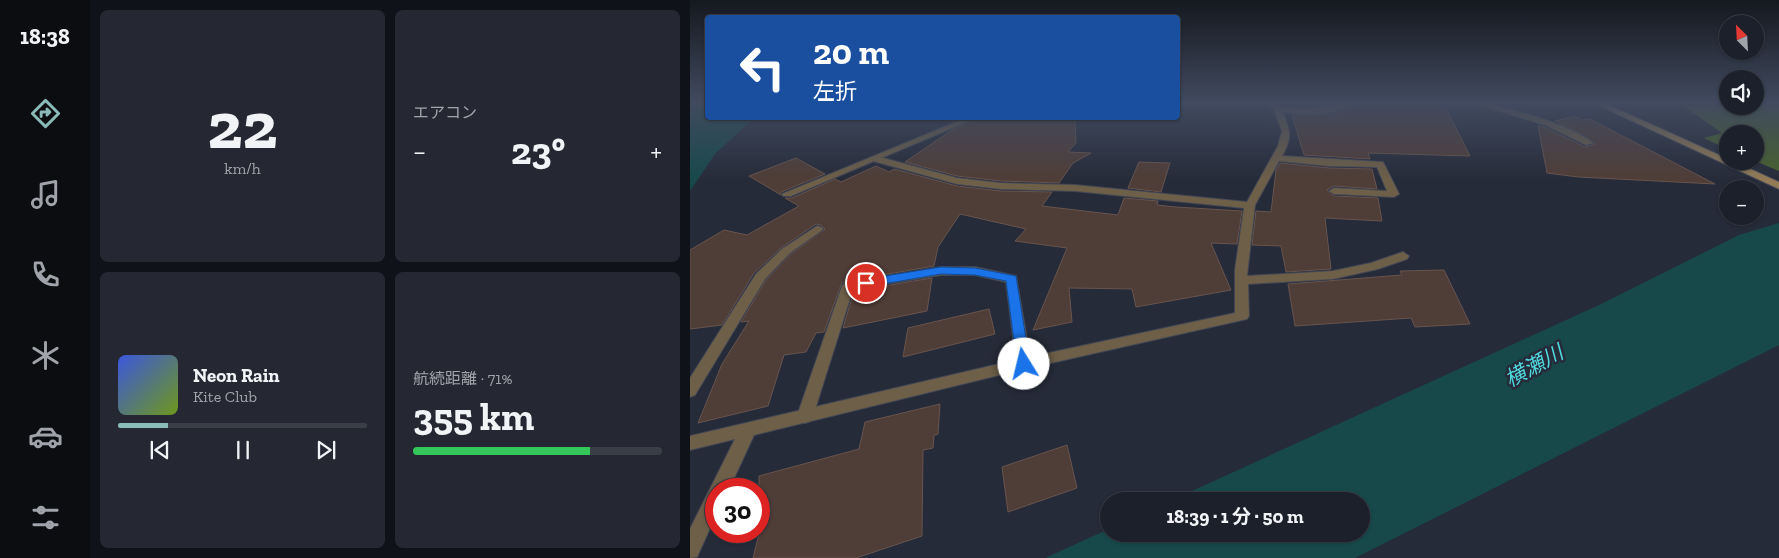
<!DOCTYPE html>
<html lang="ja">
<head>
<meta charset="utf-8">
<style>
  body { margin:0; font-family:"Zilla Slab","Noto Sans JP",serif; background:#252833; color:#f1f3f6; height:100vh; display:flex; flex-direction:column; font-size:19px; white-space:nowrap }
  * { box-sizing:border-box; margin:0 }
  p { font-size:16px; color:#a0a3a9 }
  .icon { flex:none; width:28px; height:28px; fill:none; stroke:currentColor; stroke-width:2; stroke-linecap:round; stroke-linejoin:round }
  .map { position:relative; flex:1; overflow:hidden }
  .details { display:flex; flex-direction:column; gap:10px; padding:10px; background:#0f1218; width:600px }
  .details>* { flex:none }
  .top-card { position:absolute; left:15px; top:15px; width:475px; height:105px; border-radius:5px; box-shadow:0 1px 4px #0004,0 0 0 1px #3a3e47; background:#1a4fa0; color:#fff; overflow:hidden }
  .needle { width:32px; rotate:336deg }
  .controls { position:absolute; left:1029px; top:15px; display:grid; gap:10px }
  .controls a { display:grid; place-items:center; width:45px; height:45px; border-radius:50%; background:#1c202b; box-shadow:0 1px 4px #0004,0 0 0 1px #3a3e47; font-size:25px }
  .speed { position:absolute; left:15px; top:478px; display:flex; gap:10px; font-size:25px; font-weight:700; text-align:center }
  .speed>* { display:grid; place-content:center; width:65px; height:65px; border-radius:50%; background:#1c202b; box-shadow:0 1px 4px #0004,0 0 0 1px #3a3e47; line-height:1 }
  .speed .limit { border:8px solid #d22; background:#fff; color:#111 }
  .pin { position:absolute; display:grid; place-items:center; width:42px; height:42px; color:#fff; margin:-21px; border:2px solid #fff; border-radius:50%; box-shadow:0 1px 5px #0007 }
  .me { position:absolute; width:55px; margin:-28px; rotate:351deg; stroke-linejoin:round; filter:drop-shadow(0 0 4px #0008) }
  .turn { display:flex; align-items:center; gap:18px; height:105px; padding:0 25px; font-size:22px }
  .turn .icon { width:65px; height:65px; stroke-width:2.5 }
  .turn b { display:block; font-size:35px; line-height:42px }
  .big { font-size:38px; font-weight:700; line-height:1.1 }
  .details .card { flex:1; display:flex; flex-direction:column; justify-content:center; gap:8px; min-width:0; padding:0 18px; border-radius:8px; background:#252833 }
  .details .dial { align-items:center; gap:0 }
  .dial b { font-size:65px; line-height:1 }
  .song { display:flex; align-items:center; gap:15px }
  .cover { width:60px; height:60px; border-radius:8px; background:linear-gradient(135deg,hsl(230 70% 55%),hsl(80 70% 35%)) }
  .played { height:5px; border-radius:2px; background:linear-gradient(90deg,#8bbbb9 20%,#3a3e47 20%) }
  .keys { display:flex; justify-content:space-around; direction:ltr }
  .heat { display:flex; justify-content:space-between; align-items:center; font-size:28px; direction:ltr }
  .charge { height:8px; border-radius:4px; background:linear-gradient(90deg,#34c759 71%,#3a3e47 0) }
  .details .tiles { flex:1; display:grid; gap:10px; grid-template-columns:repeat(2,1fr) }
  .trip { position:absolute; left:410px; top:492px; width:270px; height:50px; border-radius:25px; background:#1c202b; box-shadow:0 1px 4px #0004,0 0 0 1px #3a3e47; font-weight:700; line-height:50px; text-align:center }
  main { display:flex; flex:1; min-height:0 }
  .tab-bar { display:flex; flex-direction:column; width:90px; justify-content:space-around; align-items:center; background:#0b0d11; color:#a0a3a9 }
  .tab-bar .icon { width:35px; height:35px }
  .tab-bar .selected { color:#8bbbb9 }
  .tab-bar b { font-size:22px; color:#f1f3f6 }
  .map>svg:first-child { display:block }
  .forest { fill:#47622c }
  .water { fill:#17494b }
  .building { fill:#4f3d37; stroke:#68544e }
  .lines { fill:none; stroke-linecap:round; stroke-linejoin:round }
  .lane-casing { stroke:#434755; stroke-width:2 }
  .street-casing { stroke:#434755; stroke-width:2 }
  .secondary-casing { stroke:#434755; stroke-width:2 }
  .lane { fill:#6d5f48; fill-rule:evenodd }
  .street { fill:#6d5f48; fill-rule:evenodd }
  .secondary { fill:#927b56; fill-rule:evenodd }
  .route { fill:#1a73e8; stroke:#114b97 }
  .labels { text-anchor:middle; stroke-width:5; stroke-linejoin:round; paint-order:stroke }
  .water-label { font-size:21px; font-style:italic; fill:#4fd9de; stroke:#262b39 }
</style>
</head>
<body>
<main>
<nav class="tab-bar">
<b>18:38</b>
<svg class="icon selected" aria-label="directions" viewBox="0 0 24 24"><path d="M12 3l9 9-9 9-9-9zM9 14v-3h6M13 9l2 2-2 2"/></svg>
<svg class="icon" aria-label="music" viewBox="0 0 24 24"><path d="M9 18V5l10-2v13"/><circle cx="6" cy="18" r="3"/><circle cx="16" cy="16" r="3"/></svg>
<svg class="icon" aria-label="phone" viewBox="0 0 24 24"><path d="M5 4h4l2 5-3 2q2 4 5 5l2-3 5 2v4C11 20 4 13 5 4z"/></svg>
<svg class="icon" aria-label="climate" viewBox="0 0 24 24"><path d="M12 3v18M4 7l16 10M4 17L20 7"/></svg>
<svg class="icon" aria-label="car" viewBox="0 0 24 24"><path d="M5 17H2v-5l4-1 3-4h7l3 4 3 1v5h-3M9 17h6M6 11h13"/><circle cx="7" cy="17" r="2"/><circle cx="17" cy="17" r="2"/></svg>
<svg class="icon" aria-label="filters" viewBox="0 0 24 24"><path d="M4 7h16M4 17h16"/><circle cx="9" cy="7" r="2"/><circle cx="15" cy="17" r="2"/></svg>
</nav>
<section class="details">
<div class="tiles">
<div class="card dial"><b>22</b><p>km/h</p></div>
<div class="card"><p>エアコン</p>
<div class="heat"><a>−</a><b class="big">23°</b><a>+</a></div>
</div>
<div class="card">
<div class="song"><i class="cover"></i><div><b>Neon Rain</b><p>Kite Club</p></div></div>
<div class="played"></div>
<div class="keys"><svg class="icon" aria-label="previous" viewBox="0 0 24 24"><path d="M18 5L8 12l10 7zM5 5v14"/></svg><svg class="icon" aria-label="pause" viewBox="0 0 24 24"><path d="M8 5v14M16 5v14"/></svg><svg class="icon" aria-label="next" viewBox="0 0 24 24"><path d="M6 5l10 7-10 7zM19 5v14"/></svg></div>
</div>
<div class="card"><p>航続距離 · 71%</p><b class="big">355 km</b><div class="charge"></div></div>
</div>
</section>
<div class="map">
<svg width="1089" height="558" viewBox="0 0 1089 558">
  <rect width="100%" height="100%" fill="#262b39"/>
  <!-- forest -->
  <path class="forest" d="M996,102H1037L1038,106H1065V102H1089V171L1065,161V134H1038L1037,149L1014,138L1032,133L992,105Z"/>
  <!-- water -->
  <g class="water">
    <path d="M0,102H17L18,118H64L25,154L0,191Z"/>
    <path d="M1089,223V345L665,558H355L419,529V534H671V501H480L909,305L1049,235Z"/>
  </g>
  <!-- building -->
  <g class="building">
    <path d="M598,102H649L609,107L599,106Z"/>
    <path d="M670,102H753L780,156L678,153L680,159L614,155L602,115L642,114L661,108Z"/>
    <path d="M884,116L893,120L900,119L1025,184L888,177L857,173L848,126L854,127L895,147L905,144L894,135L865,121Z"/>
    <path d="M288,118L385,119L386,143L378,152L401,153L383,163L369,183L311,181L267,176L215,162L262,130Z"/>
    <path d="M106,158L135,174L91,192V195L59,176Z"/>
    <path d="M449,162L480,163L471,192L438,188Z"/>
    <path d="M590,163L639,168L682,169L687,189L644,186L637,190L644,196L688,198L692,221L635,218L641,269L596,272L591,246L562,245L566,211L581,212L586,170Z"/>
    <path d="M186,166L199,172L204,169L267,186L311,191L362,192L352,206L428,215L434,198L468,201L467,205L486,207L552,211L547,244L521,243L541,290L446,307L442,289L379,288L382,322L343,330L377,248L325,241L336,229L270,214L248,247L244,266L152,282L134,332L126,333L116,352L94,355L78,406L8,423L32,364L59,321L51,322L76,280L101,254L135,229L131,225L126,224L91,248L64,273L32,325L0,329V250L34,230L57,235L109,206L95,198H102L145,179L151,182Z"/>
    <path d="M754,270L780,324L725,327L721,318L605,326L598,284L712,275L710,271Z"/>
    <path d="M242,278L237,311L153,328L164,291Z"/>
    <path d="M299,309L305,334L213,357L218,328Z"/>
    <path d="M250,404L248,434L244,435L243,448L233,450L232,536L166,558H63L69,534V476L169,449L175,422Z"/>
    <path d="M377,445L387,488L318,512L312,467Z"/>
  </g>
  <g class="lines">
    <defs>
      <g id="lane">
        <path d="M276,118H286L101,196H93L92,194Z"/>
        <path d="M127,226L131,227L133,229L131,231L100,253L75,279L5,395L0,397V378L66,274L92,249Z"/>
        <path d="M158,282L164,286L123,416L121,421L115,423L109,421L107,416L152,286Z"/>
      </g>
      <g id="street">
        <path d="M574,102C586,102 596,109 609,109C629,110 648,102 668,102C651,114 611,117 592,111C600,130 603,137 592,156L693,162L709,194L704,197L644,194L639,191L644,188L697,191L687,167L639,166L589,161L565,205L557,276L643,271L681,263L713,252L719,256L717,259L688,269L643,279L558,284L559,316L557,319L334,369L64,435L39,489H26V515L7,557L0,558V529L45,439L0,450V436L326,360L316,282L285,275H251L158,290L154,289L152,286L154,283L251,267H285L326,276L340,357L545,313V270L554,208L385,191L311,189L267,184L183,161V157L186,156L267,178L311,183L385,185L557,202L588,146L592,131L583,108Z"/>
        <path d="M779,102C805,102 885,126 903,143L896,145L855,125Z"/>
        <path d="M872,102H889L885,104Z"/>
      </g>
      <path id="secondary" d="M901,102H912L1038,159V161H1043L1089,182V189Z"/>
    </defs>
    <!-- lane casing -->
    <use href="#lane" class="lane-casing"/>
    <!-- street casing -->
    <use href="#street" class="street-casing"/>
    <!-- secondary casing -->
    <use href="#secondary" class="secondary-casing"/>
    <!-- lane -->
    <use href="#lane" class="lane"/>
    <!-- street -->
    <use href="#street" class="street"/>
    <!-- secondary -->
    <use href="#secondary" class="secondary"/>
  </g>
  <!-- sky -->
  <linearGradient id="sky" x2="0" y2="1"><stop stop-color="#15181f"/><stop offset="0.57" stop-color="#414a5f"/><stop offset="1" stop-color="#414a5f" stop-opacity="0"/></linearGradient>
  <rect width="1089" height="180" fill="url(#sky)"/>
  <!-- route -->
  <path class="route" d="M251,267L285,268L326,276L340,364L338,368H329L327,364L316,281L285,275L251,274L176,287L171,283L176,279Z"/>
  <g class="labels">
    <!-- water labels -->
    <g class="water-label">
      <text transform="translate(844 366) rotate(-29)" y="7">横瀬川</text>
    </g>
  </g>
</svg>
<div class="controls">
<a><svg class="needle" viewBox="-14 -14 28 28"><path d="M0-13l5 13h-10z" fill="#e53935"/><path d="M0 13l5-13h-10z" fill="#a0a3a9"/></svg></a>
<a><svg class="icon" aria-label="sound" viewBox="0 0 24 24"><path d="M4 9h4l5-4v14l-5-4H4zM17 9q2 3 0 6"/></svg></a>
<a>+</a>
<a>−</a>
</div>
<div class="speed"><div class="limit">30</div></div>
<div class="pin" style="left:176px;top:283px;background:#d93025"><svg class="icon" aria-label="arrive" viewBox="0 0 24 24"><path d="M6 21V4h12l-3 4 3 4H6"/></svg></div>
<svg class="me" style="left:334px;top:364px" viewBox="-20 -20 40 40"><circle r="19" fill="#fff"/><path d="M0-13L10 11 0 6-10 11z" fill="#1a73e8"/></svg>
<div class="trip">18:39 · 1 分 · 50 m</div>
<div class="top-card">
<div class="turn"><svg class="icon" aria-label="left" viewBox="0 0 24 24"><path d="M17 20v-9H6M10 6l-5 5 5 5"/></svg><div><b>20 m</b>左折</div></div>
</div>
</div>
</main>
</body>
</html>
